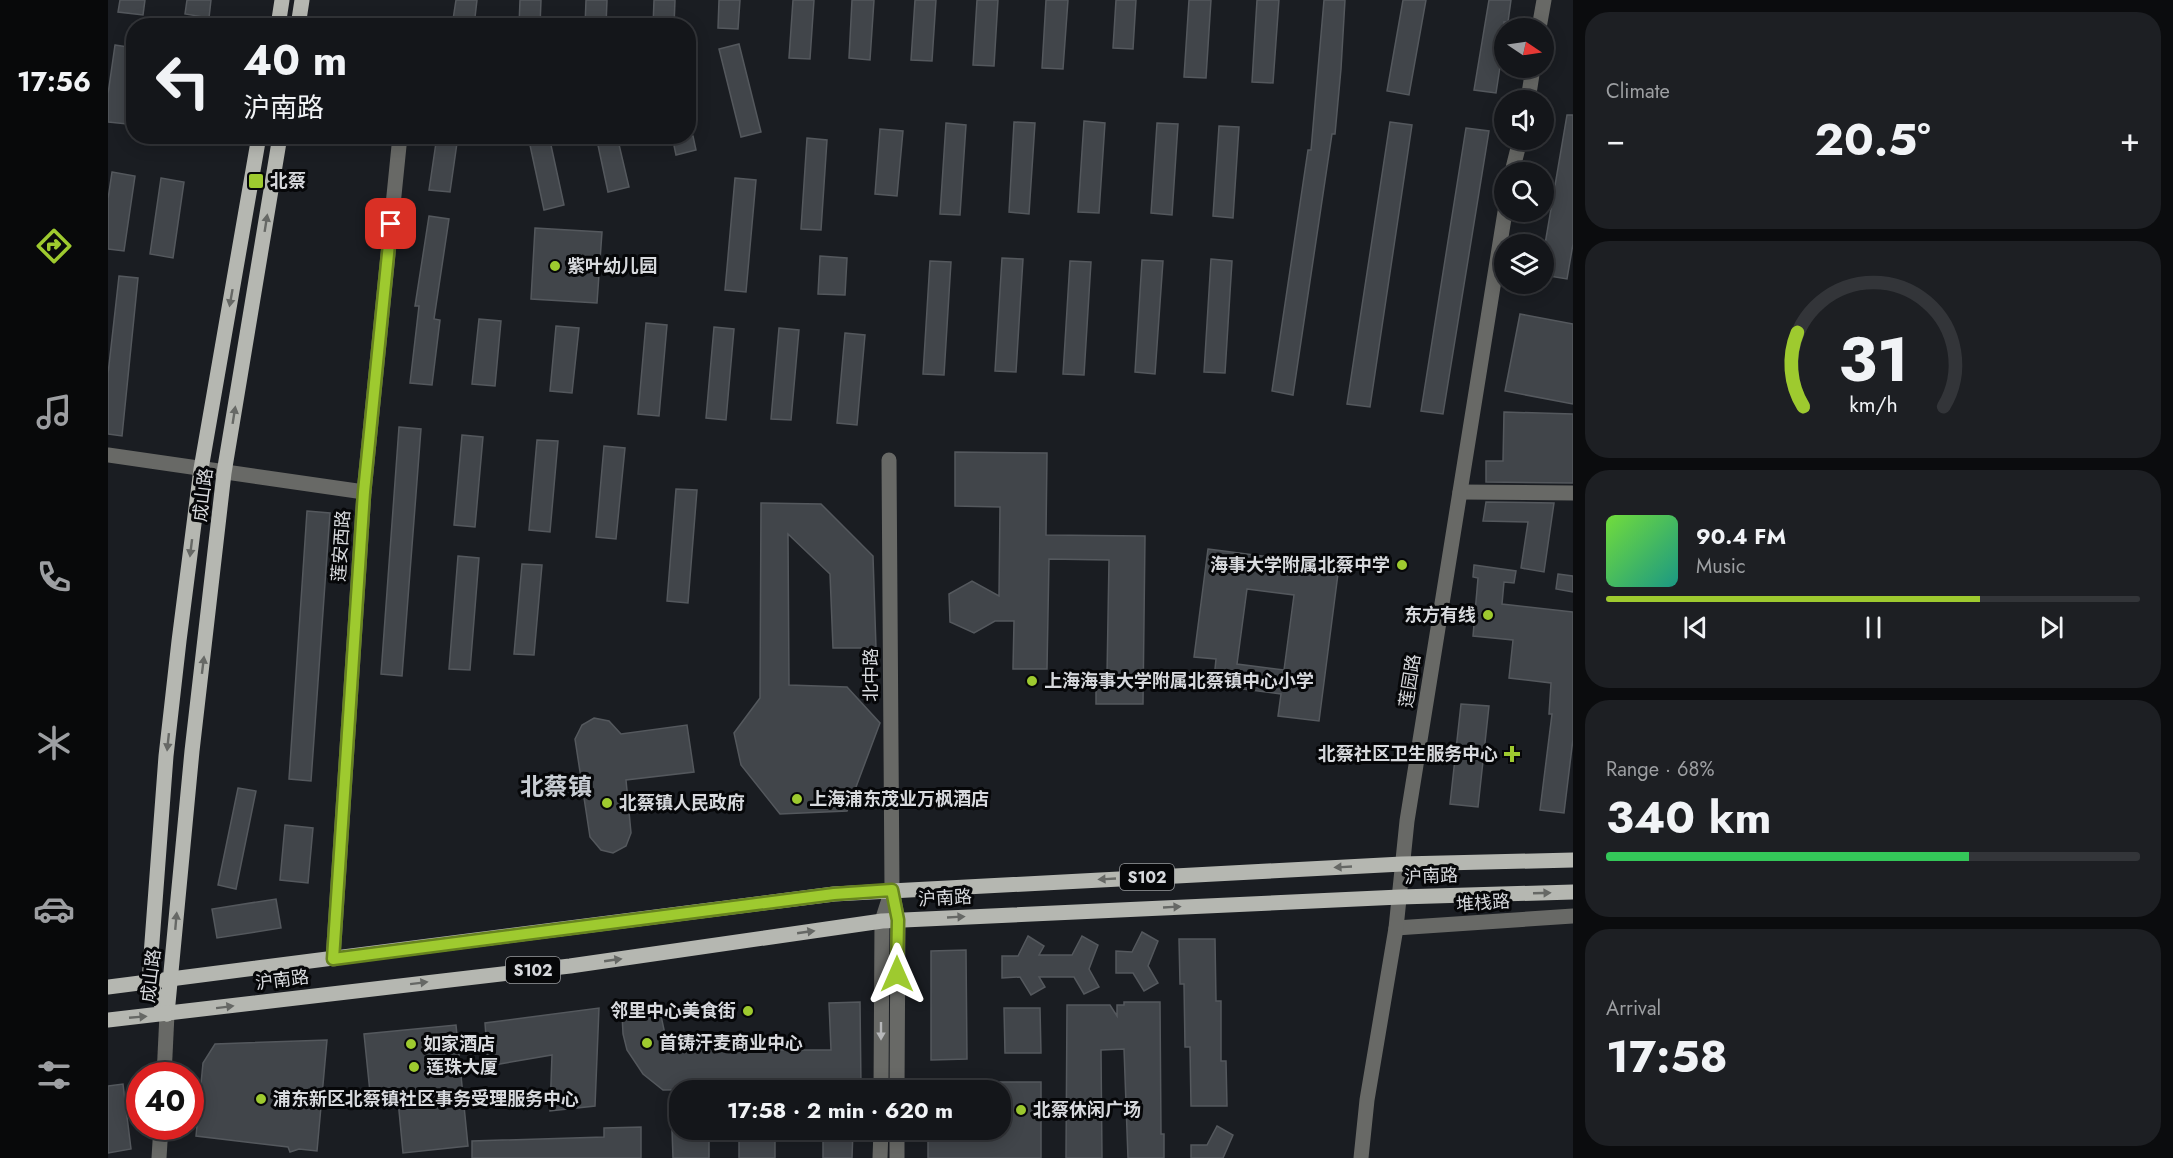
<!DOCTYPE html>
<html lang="en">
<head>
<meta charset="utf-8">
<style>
  body { margin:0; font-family:Jost,"Noto Sans SC",sans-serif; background:#1d1f23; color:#f1f3f6; height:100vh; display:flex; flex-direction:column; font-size:22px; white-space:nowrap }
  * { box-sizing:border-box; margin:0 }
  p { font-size:20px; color:#9d9fa2 }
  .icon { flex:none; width:33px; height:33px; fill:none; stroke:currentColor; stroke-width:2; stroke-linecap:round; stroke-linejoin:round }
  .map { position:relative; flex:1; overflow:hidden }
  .sheet { display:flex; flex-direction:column; gap:12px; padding:12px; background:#0b0c0e; width:600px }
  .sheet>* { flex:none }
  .guide { position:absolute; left:18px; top:18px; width:570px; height:126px; border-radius:24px; box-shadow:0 3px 15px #0003,0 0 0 2px #333539; background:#14161a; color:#f1f3f6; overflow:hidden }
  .needle { width:39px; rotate:103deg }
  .controls { position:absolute; left:1386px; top:18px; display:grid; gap:12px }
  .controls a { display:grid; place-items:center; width:60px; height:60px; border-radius:50%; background:#14161a; box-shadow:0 3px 15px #0003,0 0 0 2px #333539; font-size:30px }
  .speed { position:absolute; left:18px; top:1062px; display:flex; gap:12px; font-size:30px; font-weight:700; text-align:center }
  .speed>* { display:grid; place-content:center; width:78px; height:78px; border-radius:50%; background:#14161a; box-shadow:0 3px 15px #0003,0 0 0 2px #333539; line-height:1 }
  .speed .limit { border:9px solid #d22; background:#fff; color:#111 }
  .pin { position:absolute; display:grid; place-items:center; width:51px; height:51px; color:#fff; margin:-26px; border-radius:12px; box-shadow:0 3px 9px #0006 }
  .me { position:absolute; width:66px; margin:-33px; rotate:0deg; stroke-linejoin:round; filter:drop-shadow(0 0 4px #0008) }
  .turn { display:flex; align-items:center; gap:21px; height:126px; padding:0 18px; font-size:27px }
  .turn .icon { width:78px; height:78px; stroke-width:2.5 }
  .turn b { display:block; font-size:42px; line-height:51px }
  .big { font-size:45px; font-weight:700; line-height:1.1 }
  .sheet .tile { flex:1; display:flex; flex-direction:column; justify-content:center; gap:9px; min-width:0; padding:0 21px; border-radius:24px; background:#1d1f23 }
  .sheet .dial { align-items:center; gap:0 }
  .dial svg { height:156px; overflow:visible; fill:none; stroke:#333539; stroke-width:7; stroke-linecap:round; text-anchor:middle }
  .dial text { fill:#f1f3f6; stroke:none }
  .song { display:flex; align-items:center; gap:18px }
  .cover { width:72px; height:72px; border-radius:9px; background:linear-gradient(135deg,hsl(100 70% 55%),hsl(170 70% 35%)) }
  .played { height:6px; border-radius:3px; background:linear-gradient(90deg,#9eca2f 70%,#333539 70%) }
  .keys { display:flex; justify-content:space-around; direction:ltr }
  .heat { display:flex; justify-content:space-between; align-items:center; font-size:33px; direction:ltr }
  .charge { height:9px; border-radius:4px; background:linear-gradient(90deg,#34c759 68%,#333539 0) }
  .trip { position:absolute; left:561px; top:1080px; width:342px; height:60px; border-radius:24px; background:#14161a; box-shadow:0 3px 15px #0003,0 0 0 2px #333539; font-weight:700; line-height:60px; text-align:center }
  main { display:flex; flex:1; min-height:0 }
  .tabs { display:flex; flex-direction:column; width:108px; justify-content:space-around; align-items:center; background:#08090a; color:#9d9fa2 }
  .tabs .icon { width:42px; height:42px }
  .tabs .on { color:#9eca2f }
  .tabs b { font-size:27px; color:#f1f3f6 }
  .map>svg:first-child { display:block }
  .building { fill:#41454a; stroke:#54585d; stroke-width:1.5; fill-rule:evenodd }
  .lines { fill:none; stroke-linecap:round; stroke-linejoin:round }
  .minor { stroke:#686966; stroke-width:15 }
  .major { stroke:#b5b7b1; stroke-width:15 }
  .oneway { fill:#666865 }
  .oneway2 { fill:#b6b7b9 }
  .route-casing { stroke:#67831f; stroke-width:15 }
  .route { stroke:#9eca2f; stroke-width:10 }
  .poi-dot { fill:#9eca2f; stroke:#060709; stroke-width:2 }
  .labels { text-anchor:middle; stroke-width:6; stroke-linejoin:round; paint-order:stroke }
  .shield { fill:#060709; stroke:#989a9d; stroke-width:1.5 }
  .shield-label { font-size:16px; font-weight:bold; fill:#d7d9dd }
  .poi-label { font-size:18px; font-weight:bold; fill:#d7d9dd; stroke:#060709; text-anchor:start }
  .street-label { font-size:18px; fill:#d7d9dd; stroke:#060709 }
  .district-label { font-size:24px; font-weight:bold; fill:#c9ced4; stroke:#060709 }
</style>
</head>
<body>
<main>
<nav class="tabs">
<b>17:56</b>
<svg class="icon on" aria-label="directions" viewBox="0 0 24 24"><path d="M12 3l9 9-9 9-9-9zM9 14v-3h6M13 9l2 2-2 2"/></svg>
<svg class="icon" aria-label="music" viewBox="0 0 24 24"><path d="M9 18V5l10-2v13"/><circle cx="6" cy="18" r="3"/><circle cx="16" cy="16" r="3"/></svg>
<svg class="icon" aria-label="phone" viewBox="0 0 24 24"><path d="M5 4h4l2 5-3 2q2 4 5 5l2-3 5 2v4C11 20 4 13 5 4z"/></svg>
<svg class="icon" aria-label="climate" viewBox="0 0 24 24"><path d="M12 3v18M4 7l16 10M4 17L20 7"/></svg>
<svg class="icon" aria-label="car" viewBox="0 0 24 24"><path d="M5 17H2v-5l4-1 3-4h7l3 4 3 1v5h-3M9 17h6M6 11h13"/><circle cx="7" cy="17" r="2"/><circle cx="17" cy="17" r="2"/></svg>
<svg class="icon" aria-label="filters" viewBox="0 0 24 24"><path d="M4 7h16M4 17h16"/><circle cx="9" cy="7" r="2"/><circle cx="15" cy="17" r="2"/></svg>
</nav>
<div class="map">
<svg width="1465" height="1158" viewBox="0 0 1465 1158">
  <rect width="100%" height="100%" fill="#1a1d22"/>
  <!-- building -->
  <g class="building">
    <path d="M12,0H37L35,15L10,12Z"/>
    <path d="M79,0H103L101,18L77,14Z"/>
    <path d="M348,0H369L366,26H344Z"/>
    <path d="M412,0H433L432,26H411Z"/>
    <path d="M478,0H499L498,26H477Z"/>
    <path d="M546,0H567L566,26H545Z"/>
    <path d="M611,0H632L630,29L610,28Z"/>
    <path d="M685,0H706L702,59L681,58Z"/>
    <path d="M744,0H766L762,60L741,58Z"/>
    <path d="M807,0H828L824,61L803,60Z"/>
    <path d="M869,0H890L886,66L865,65Z"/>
    <path d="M938,0H960L955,69L934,68Z"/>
    <path d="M1008,0H1028L1025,49L1005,48Z"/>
    <path d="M1081,0H1103L1098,78L1076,77Z"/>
    <path d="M1149,0H1171L1165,83L1144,82Z"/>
    <path d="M1216,0H1237L1233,69L1227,134H1224L1185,395L1164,391L1200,150H1203Z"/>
    <path d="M1295,0H1318L1301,95L1279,91Z"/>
    <path d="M1381,0H1403L1400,22H1396V41L1388,93L1366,90Z"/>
    <path d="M631,44L653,132L633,137L611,49Z"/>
    <path d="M7,45L26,48V83L19,124L0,122V94Z"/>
    <path d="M1459,115H1465V244L1459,279L1436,275V250Z"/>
    <path d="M976,121L997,123L991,213L970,212Z"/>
    <path d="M906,122L927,123L921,214L901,212Z"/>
    <path d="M1282,122L1304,125L1262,407L1239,404Z"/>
    <path d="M838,123L858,125L852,215L832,214Z"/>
    <path d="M1049,123L1070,124L1064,215L1043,213Z"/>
    <path d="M1111,126L1131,127L1125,218L1105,216Z"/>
    <path d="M1358,128L1381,131L1335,414L1313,411Z"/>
    <path d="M772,129L795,131L789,196L767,194Z"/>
    <path d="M329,136H350L342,192L321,190Z"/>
    <path d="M420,136H441L456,205L436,210Z"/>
    <path d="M488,136H509L521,187L500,192Z"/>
    <path d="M564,136H585L588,150L568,155Z"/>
    <path d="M699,138L719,140L713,230L693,229Z"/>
    <path d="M4,172L27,176L16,251L0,249V199Z"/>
    <path d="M53,178L76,182L65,258L42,254Z"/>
    <path d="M627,178L648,180L638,292L617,290Z"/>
    <path d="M321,216L341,219L326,319L332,320L324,385L302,383L311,306H307Z"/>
    <path d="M427,228L494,232L489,303L423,299Z"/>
    <path d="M712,256L739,258L737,295L710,294Z"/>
    <path d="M894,258L915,259L908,372L887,371Z"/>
    <path d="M1103,259L1124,261L1117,373L1096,372Z"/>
    <path d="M1034,260L1055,261L1047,374L1027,372Z"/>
    <path d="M822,261L843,262L836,375L815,374Z"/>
    <path d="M962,261L983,262L976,375L955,374Z"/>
    <path d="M11,276L30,278L14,436L0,434V374Z"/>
    <path d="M1412,314L1465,324V404L1397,391Z"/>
    <path d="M371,319L393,321L387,386L364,384Z"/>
    <path d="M538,323L559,325L551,416L530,414Z"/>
    <path d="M448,326L471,328L464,393L442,391Z"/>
    <path d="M606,327L626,329L618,420L598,418Z"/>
    <path d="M671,328L691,330L683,420L663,419Z"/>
    <path d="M737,333L757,335L749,425L729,423Z"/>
    <path d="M1396,412L1465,414V483L1378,482V461H1395Z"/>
    <path d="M291,427L313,429L294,676L273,674Z"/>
    <path d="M354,435L375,437L367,527L346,525Z"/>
    <path d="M429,440L450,441L442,532L421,530Z"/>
    <path d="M496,446L517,448L508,539L488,537Z"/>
    <path d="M847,452L939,453L938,535L1037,536L1035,704H988V675H999L1001,560L941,559L939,669H905L906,621H887L866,633L842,622L841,594L864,581L891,596L892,507L847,506Z"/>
    <path d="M568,489L589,490L580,603L559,601Z"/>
    <path d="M1378,502L1446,503L1436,572L1413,568L1420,522L1375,521Z"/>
    <path d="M653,503L713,504L765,556L768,648H725L722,574L680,534L681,685L739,687L772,723L739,811L672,814L633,765L626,733L652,698Z"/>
    <path d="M199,511L222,513L203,781L181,779Z"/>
    <path d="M1100,549L1231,566L1211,721L1170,716L1173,694L1127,688L1110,675L1107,669L1108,659L1086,657ZM1139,589L1186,595L1176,670L1129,664Z"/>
    <path d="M350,556L371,558L362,670L341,669Z"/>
    <path d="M414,564L434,565L426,655L406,654Z"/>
    <path d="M1366,565L1408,571L1406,583L1396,582L1394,604L1465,612V739L1456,813L1432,810L1444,714H1441L1443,683L1401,678L1405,640L1365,636L1370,578L1365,577Z"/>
    <path d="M1450,574L1465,576V592L1448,589Z"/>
    <path d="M1353,704L1381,706L1370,807L1342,804Z"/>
    <path d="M486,718L501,721L513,734L579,725L586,772L518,780L523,833L518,846L505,853L493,850L482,837L467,739L474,725Z"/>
    <path d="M130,788L148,791L128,889L110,885Z"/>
    <path d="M177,825L205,828L200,883L172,880Z"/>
    <path d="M168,899L173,928L109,938L104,909Z"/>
    <path d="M1034,932L1050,941L1040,966L1050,983L1036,991L1025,973H1008V951L1024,952Z"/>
    <path d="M920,936L936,946L931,955H964L974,936L990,945L981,969L991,987L976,994L966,977H931L937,987L923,995L912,977L894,978V956H910Z"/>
    <path d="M1071,939H1107L1108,1001H1113V1061H1118L1119,1106H1083L1082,1047H1077L1076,984H1072Z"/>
    <path d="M858,950L859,1059L823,1060V951Z"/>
    <path d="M752,1002L753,1087L555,1090L535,1074L519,1050L515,1034L514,1014L552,1011L558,1039L563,1046L573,1050H723L721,1003Z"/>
    <path d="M1016,1002H1052L1053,1134H1056V1158H1020L1016,1049L993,1050L994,1158H958L959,1005H1002L1009,1016V1005H1016Z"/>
    <path d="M491,1008L487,1106L442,1111L444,1055L380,1066L377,1023Z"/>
    <path d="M896,1008H932L933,1053H897Z"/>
    <path d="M348,1025L360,1146L295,1153L290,1100L263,1102L256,1034Z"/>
    <path d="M219,1040L209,1151L191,1149L182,1152L180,1147L88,1136L95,1063L107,1044Z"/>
    <path d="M892,1082H933V1158H820V1130H892Z"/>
    <path d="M15,1084L23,1149L0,1153V1086Z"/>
    <path d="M1109,1126L1125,1135L1115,1158H1083V1145H1099Z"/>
    <path d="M533,1127V1158H364V1141L496,1137V1128Z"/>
    <path d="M564,1130H601V1158H565Z"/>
    <rect x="631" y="1130" width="36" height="28"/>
    <path d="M715,1130H745L744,1158H715Z"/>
  </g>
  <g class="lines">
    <!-- minor -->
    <g class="minor">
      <path d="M1431,28L1436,0"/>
      <path d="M1420,100L1425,68"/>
      <path d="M1404,172L1412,140"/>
      <path d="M0,455L256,492"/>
      <path d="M781,460L784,890L790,920L789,1090"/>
      <path d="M1352,492L1465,493"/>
      <path d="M1288,928L1465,916"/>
      <path d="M225,959L256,492L292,136"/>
      <path d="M56,1076L59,1014"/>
      <path d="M773,1090L774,921L783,893"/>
      <path d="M51,1158L53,1126"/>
      <path d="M772,1158L773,1130"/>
      <path d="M789,1158V1130"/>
      <path d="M1253,1158L1259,1100L1288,928L1299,821L1397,212"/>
    </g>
    <!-- major -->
    <g class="major">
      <path d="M170,26L174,0"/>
      <path d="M190,26L194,0"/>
      <path d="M0,987L726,894L1294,864L1465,860"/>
      <path d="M59,1014L41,982L58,756L71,641L93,469L151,136"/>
      <path d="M59,1014L84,751L116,473L172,136"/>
      <path d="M0,1020L462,966L774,921L1292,897L1465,892"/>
    </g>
  </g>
  <!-- one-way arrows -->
  <defs><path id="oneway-solid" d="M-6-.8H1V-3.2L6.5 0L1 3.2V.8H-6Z" transform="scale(1.5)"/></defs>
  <g class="oneway">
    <use href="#oneway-solid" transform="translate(158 223) rotate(-81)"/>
    <use href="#oneway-solid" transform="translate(123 298) rotate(100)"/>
    <use href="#oneway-solid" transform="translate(126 415) rotate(-81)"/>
    <use href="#oneway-solid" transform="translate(83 548) rotate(97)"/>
    <use href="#oneway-solid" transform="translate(95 665) rotate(-83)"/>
    <use href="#oneway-solid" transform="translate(60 742) rotate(96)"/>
    <use href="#oneway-solid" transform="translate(1235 867) rotate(177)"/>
    <use href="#oneway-solid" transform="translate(999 879) rotate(177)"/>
    <use href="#oneway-solid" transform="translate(1434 893) rotate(-2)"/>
    <use href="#oneway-solid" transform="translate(1064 907) rotate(-3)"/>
    <use href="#oneway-solid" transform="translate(848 917) rotate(-3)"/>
    <use href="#oneway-solid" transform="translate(68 921) rotate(-85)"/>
    <use href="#oneway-solid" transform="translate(698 932) rotate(-8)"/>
    <use href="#oneway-solid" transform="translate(505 960) rotate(-8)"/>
    <use href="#oneway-solid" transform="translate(311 983) rotate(-7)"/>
    <use href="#oneway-solid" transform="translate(117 1007) rotate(-7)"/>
    <use href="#oneway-solid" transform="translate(30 1017) rotate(-5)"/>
  </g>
  <use class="oneway2" href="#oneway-solid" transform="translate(773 1031) rotate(90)"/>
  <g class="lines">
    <defs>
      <path id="route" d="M283,224L256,492L225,959L726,894L784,890L790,920L789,974"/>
    </defs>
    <!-- route casing -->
    <use href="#route" class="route-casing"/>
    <!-- route -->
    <use href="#route" class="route"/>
  </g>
  <!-- markers -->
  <g class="poi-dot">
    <rect x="140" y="173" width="16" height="16" rx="3"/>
    <circle cx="447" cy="266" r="6"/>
    <circle cx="1294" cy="565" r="6"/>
    <circle cx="1380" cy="615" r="6"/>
    <circle cx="924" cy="681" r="6"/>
    <path d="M1401 745h6v6h6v6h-6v6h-6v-6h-6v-6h6z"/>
    <circle cx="689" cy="799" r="6"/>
    <circle cx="499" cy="803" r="6"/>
    <circle cx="640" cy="1011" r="6"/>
    <circle cx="539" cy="1043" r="6"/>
    <circle cx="303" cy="1044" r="6"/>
    <circle cx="306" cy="1067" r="6"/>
    <circle cx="153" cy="1099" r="6"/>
    <circle cx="913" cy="1110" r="6"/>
  </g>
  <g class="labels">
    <!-- shield labels -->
    <g class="shield">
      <rect x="1012" y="864" width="54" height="26" rx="4.5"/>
      <rect x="398" y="957" width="54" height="26" rx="4.5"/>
    </g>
    <g class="shield-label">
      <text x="1039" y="883">S102</text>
      <text x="425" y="976">S102</text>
    </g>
    <!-- poi labels -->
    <g class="poi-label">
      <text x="162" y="187">北蔡</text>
      <text x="459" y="272">紫叶幼儿园</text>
      <text x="1282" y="571" text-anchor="end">海事大学附属北蔡中学</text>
      <text x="1368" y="621" text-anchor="end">东方有线</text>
      <text x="936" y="687">上海海事大学附属北蔡镇中心小学</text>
      <text x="1390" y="760" text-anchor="end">北蔡社区卫生服务中心</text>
      <text x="701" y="805">上海浦东茂业万枫酒店</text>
      <text x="511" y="809">北蔡镇人民政府</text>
      <text x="628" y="1017" text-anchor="end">邻里中心美食街</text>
      <text x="551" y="1049">首铸汗麦商业中心</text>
      <text x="315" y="1050">如家酒店</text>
      <text x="318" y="1073">莲珠大厦</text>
      <text x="165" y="1105">浦东新区北蔡镇社区事务受理服务中心</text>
      <text x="925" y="1116">北蔡休闲广场</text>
    </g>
    <!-- street labels -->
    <g class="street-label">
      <text transform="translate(95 495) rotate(-83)" y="6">成山路</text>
      <text transform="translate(233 546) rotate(-86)" y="6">莲安西路</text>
      <text transform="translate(763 675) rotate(-90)" y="6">北中路</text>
      <text transform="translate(1302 681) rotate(-81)" y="6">莲园路</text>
      <text transform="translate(1323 876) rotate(-2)" y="6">沪南路</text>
      <text transform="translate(837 898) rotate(-3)" y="6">沪南路</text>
      <text transform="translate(1375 903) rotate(-4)" y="6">堆栈路</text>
      <text transform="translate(43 976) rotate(-83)" y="6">成山路</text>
      <text transform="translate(174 980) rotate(-7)" y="6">沪南路</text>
    </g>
    <!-- district labels -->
    <g class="district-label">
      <text x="448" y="795">北蔡镇</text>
    </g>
  </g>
</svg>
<div class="controls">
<a><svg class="needle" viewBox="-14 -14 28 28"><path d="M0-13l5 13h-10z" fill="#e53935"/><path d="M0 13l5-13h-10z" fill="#9d9fa2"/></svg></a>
<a><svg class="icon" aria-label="sound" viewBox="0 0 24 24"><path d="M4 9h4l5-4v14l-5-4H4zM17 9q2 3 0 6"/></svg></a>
<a><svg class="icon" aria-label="search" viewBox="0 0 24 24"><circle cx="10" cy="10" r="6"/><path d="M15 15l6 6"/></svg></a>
<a><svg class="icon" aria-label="layers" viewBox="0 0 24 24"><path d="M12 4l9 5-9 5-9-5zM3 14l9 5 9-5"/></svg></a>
</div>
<div class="speed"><div class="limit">40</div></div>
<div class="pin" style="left:283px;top:224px;background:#d93025"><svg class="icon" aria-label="arrive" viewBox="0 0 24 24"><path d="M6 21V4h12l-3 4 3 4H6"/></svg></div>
<svg class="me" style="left:789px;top:974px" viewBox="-20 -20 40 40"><path d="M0-17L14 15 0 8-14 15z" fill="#9eca2f" stroke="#fff" stroke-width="4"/></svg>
<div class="trip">17:58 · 2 min · 620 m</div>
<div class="guide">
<div class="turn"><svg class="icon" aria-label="left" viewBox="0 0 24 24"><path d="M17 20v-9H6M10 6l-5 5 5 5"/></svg><div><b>40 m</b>沪南路</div></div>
</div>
</div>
<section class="sheet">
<div class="tile"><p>Climate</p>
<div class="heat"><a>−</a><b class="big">20.5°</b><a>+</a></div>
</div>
<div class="tile dial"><svg viewBox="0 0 100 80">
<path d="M14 69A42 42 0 1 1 86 69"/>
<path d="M14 69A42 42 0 0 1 11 31" stroke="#9eca2f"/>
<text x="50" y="56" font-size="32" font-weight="700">31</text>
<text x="50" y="72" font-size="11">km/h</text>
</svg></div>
<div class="tile">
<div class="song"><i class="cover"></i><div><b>90.4 FM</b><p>Music</p></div></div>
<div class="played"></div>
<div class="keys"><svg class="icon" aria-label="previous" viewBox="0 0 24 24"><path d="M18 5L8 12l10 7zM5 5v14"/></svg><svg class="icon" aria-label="pause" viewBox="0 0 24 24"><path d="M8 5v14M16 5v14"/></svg><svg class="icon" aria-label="next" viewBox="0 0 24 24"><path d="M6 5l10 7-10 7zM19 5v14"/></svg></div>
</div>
<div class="tile"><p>Range · 68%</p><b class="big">340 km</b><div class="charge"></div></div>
<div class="tile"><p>Arrival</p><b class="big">17:58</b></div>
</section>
</main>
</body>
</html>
